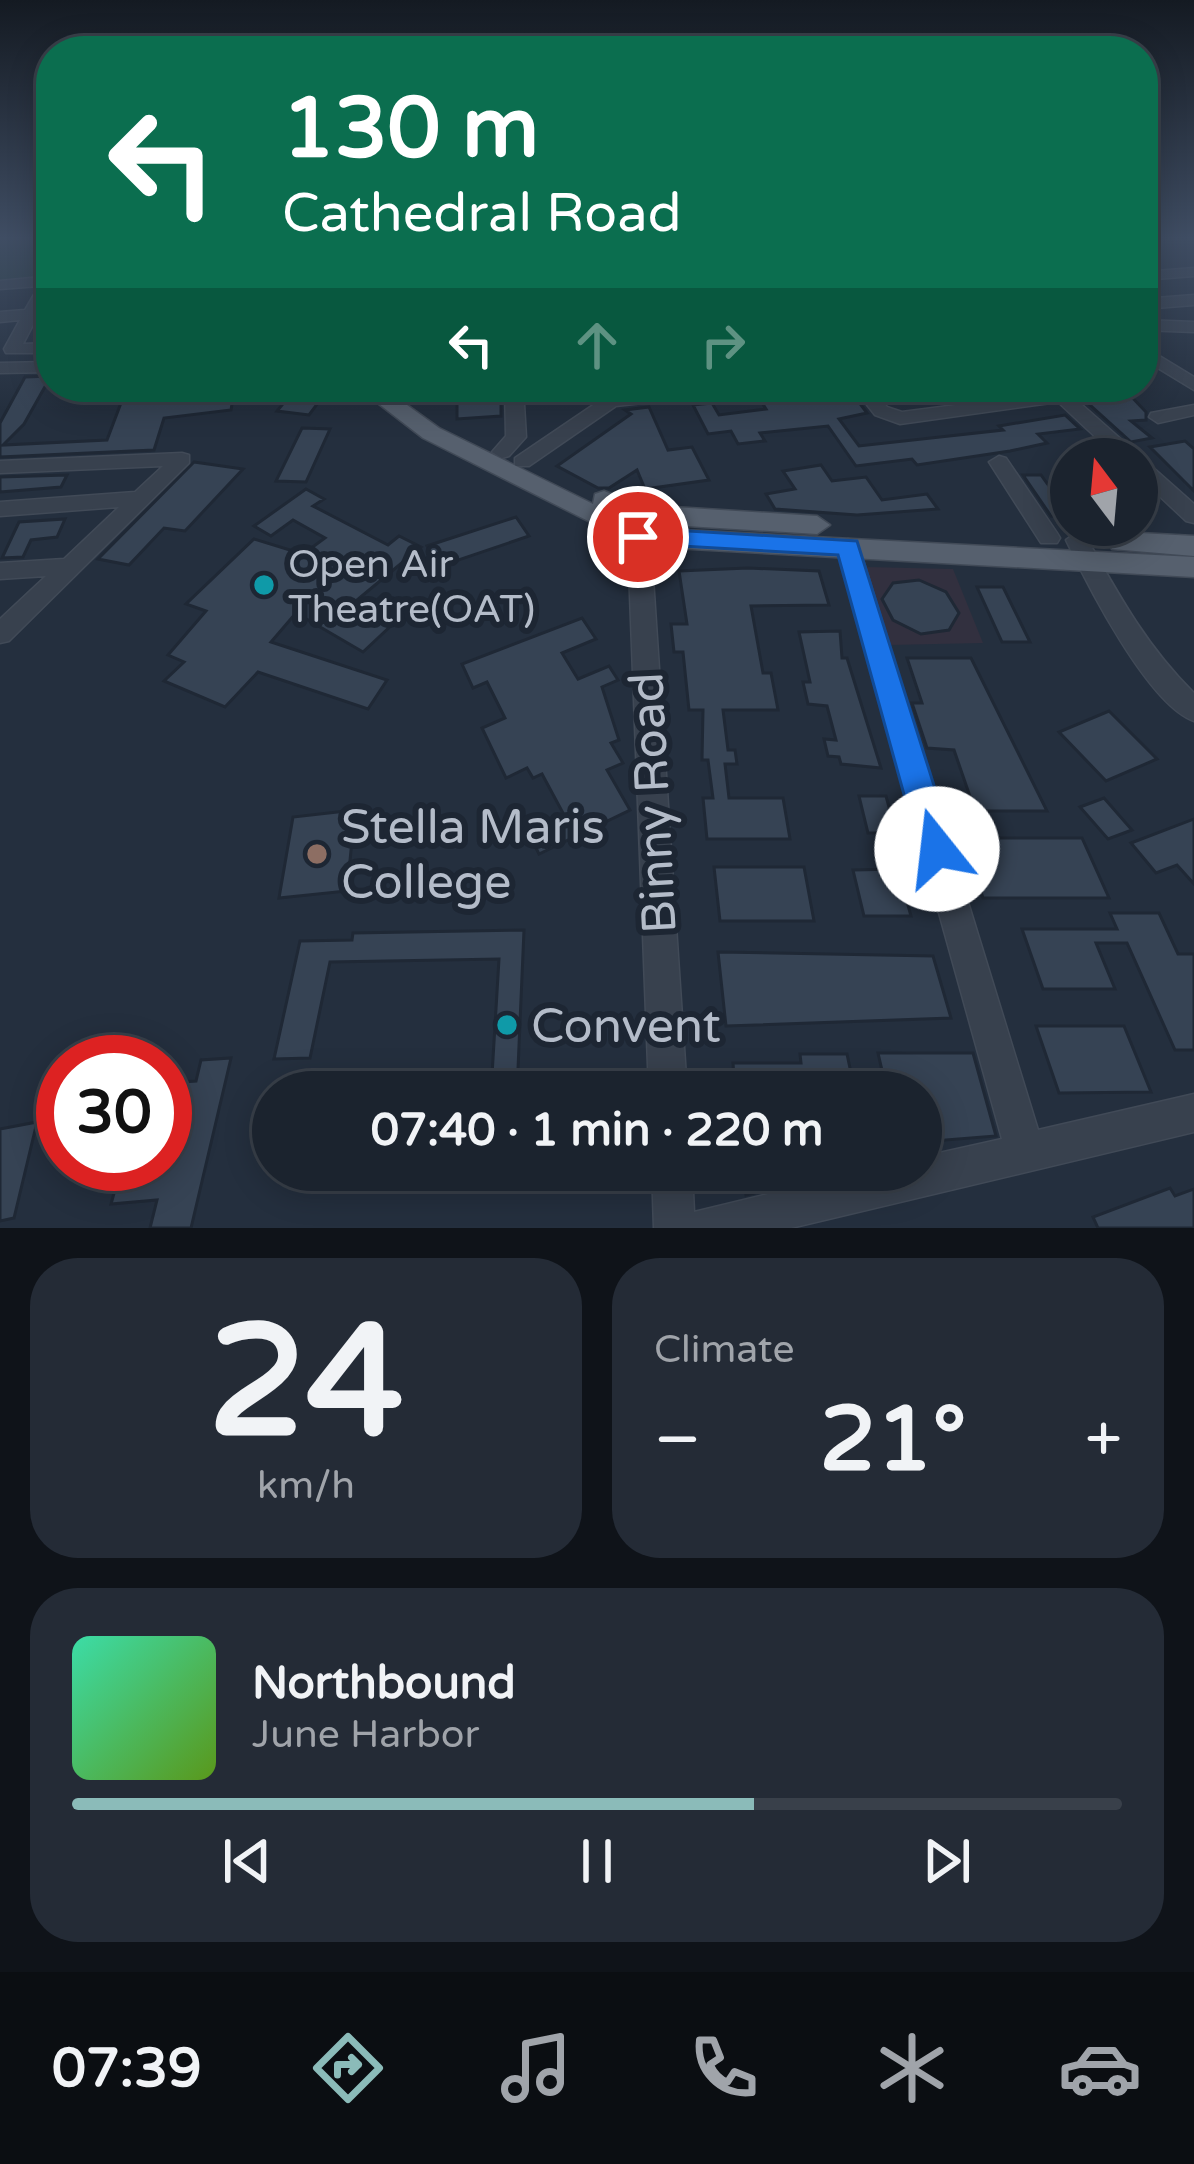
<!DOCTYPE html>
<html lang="en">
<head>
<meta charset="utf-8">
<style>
  body { margin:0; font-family:"Varela Round",sans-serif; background:#242b36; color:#f1f3f6; height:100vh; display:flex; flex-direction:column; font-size:45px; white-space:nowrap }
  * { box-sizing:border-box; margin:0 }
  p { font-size:39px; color:#a0a4aa }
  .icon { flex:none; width:66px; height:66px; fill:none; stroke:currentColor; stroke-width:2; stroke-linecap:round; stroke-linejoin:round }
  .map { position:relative; height:1228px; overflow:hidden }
  .drawer { display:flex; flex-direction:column; gap:30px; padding:30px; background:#0f1319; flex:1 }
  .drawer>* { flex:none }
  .hud { position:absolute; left:36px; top:36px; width:1122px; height:366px; border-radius:48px; box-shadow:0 6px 30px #0003,0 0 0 3px #39404a; background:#0b6e4f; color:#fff; overflow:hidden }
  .needle { width:78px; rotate:344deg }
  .buttons { position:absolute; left:1050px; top:438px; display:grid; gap:24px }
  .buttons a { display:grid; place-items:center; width:108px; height:108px; border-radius:50%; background:#1b232e; box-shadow:0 6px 30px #0003,0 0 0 3px #39404a; font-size:60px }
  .speed { position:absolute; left:36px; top:1035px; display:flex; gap:24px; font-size:60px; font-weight:700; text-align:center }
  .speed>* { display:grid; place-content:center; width:156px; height:156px; border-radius:50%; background:#1b232e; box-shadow:0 6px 30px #0003,0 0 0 3px #39404a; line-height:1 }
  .speed .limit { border:18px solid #d22; background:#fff; color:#111 }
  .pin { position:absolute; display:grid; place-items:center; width:102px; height:102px; color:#fff; margin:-51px; border:6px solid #fff; border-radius:50%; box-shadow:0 3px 12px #0007 }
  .me { position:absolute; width:132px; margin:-66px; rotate:344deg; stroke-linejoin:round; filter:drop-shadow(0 0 9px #0008) }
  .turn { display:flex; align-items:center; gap:42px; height:252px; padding:0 48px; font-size:54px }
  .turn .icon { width:156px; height:156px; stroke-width:2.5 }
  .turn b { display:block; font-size:84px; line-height:102px }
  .lanes { display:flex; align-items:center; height:114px; padding:0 48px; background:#0003; justify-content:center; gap:60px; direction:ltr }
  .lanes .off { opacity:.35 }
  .big { font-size:90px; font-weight:700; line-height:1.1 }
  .drawer .tile { flex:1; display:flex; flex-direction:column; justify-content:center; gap:18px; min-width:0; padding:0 42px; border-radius:48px; background:#242b36 }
  .drawer .dial { align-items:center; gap:0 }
  .dial b { font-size:156px; line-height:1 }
  .song { display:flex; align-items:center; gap:36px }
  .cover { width:144px; height:144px; border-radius:18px; background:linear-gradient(135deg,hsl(160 70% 55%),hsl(90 70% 35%)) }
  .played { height:12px; border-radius:6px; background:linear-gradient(90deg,#8bbbb9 65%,#39404a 65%) }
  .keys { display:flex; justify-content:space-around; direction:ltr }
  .heat { display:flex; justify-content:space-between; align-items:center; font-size:66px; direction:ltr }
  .drawer .tiles { flex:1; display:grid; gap:30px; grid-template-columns:1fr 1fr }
  .tile:last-child { grid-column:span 2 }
  .trip { position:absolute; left:252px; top:1071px; width:690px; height:120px; border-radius:60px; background:#1b232e; box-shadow:0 6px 30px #0003,0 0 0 3px #39404a; font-weight:700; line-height:120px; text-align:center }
  .tabs { display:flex; height:192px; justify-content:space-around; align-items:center; background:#0b0e12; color:#a0a4aa }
  .tabs .icon { width:84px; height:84px }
  .tabs .current { color:#8bbbb9 }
  .tabs b { font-size:54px; color:#f1f3f6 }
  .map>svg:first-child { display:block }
  .medical { fill:#32303f }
  .green { fill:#263c3f }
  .building { fill:#364354; stroke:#1f2835; stroke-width:3 }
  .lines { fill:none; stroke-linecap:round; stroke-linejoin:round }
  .minor-casing { stroke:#414a57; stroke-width:3 }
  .major-casing { stroke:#414a57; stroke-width:3 }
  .minor { fill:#38414e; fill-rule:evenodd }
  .major { fill:#56606e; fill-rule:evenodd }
  .route { fill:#1a73e8; stroke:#114b97; stroke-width:3 }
  .culture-dot { fill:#0f9aa8; stroke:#1d2633; stroke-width:4.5 }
  .education-dot { fill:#8d6e63; stroke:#1d2633; stroke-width:4.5 }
  .labels { text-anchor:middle; stroke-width:12; stroke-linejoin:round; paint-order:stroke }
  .poi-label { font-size:39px; fill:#b4bcc9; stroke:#1d2633; text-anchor:start }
  .near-street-label { font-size:48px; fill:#b4bcc9; stroke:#1d2633 }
  .near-poi-label { font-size:48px; fill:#b4bcc9; stroke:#1d2633; text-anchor:start }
</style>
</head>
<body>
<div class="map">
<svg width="1194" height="1228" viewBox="0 0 1194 1228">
  <rect width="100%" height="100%" fill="#242f3e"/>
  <!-- medical -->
  <path class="medical" d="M866,567L953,569L983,643L890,645Z"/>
  <!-- green -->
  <path class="green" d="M0,238H51V277L0,282Z"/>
  <!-- building -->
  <g class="building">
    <path d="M51,376L24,424L3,445L107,440L127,387H235L231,410L164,418L154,450L0,457V423L25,377Z"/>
    <path d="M434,387L501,392V416L457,419V398L429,401Z"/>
    <path d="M296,388L327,391L309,415L277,411Z"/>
    <path d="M1126,391L1146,412V420L1131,421L1152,438L1131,442L1079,395Z"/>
    <path d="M821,393L825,400L853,394L867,413L839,419L859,446L1003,430L999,426L1065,415L1080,429L1038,434L1047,443L1010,451L917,465L912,459L856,466L828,426L760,433L765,441L738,444L731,431L708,434L693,405L712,403L719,415L766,409L761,401Z"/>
    <path d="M649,407L668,450L692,447L709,480L645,489L637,470L609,488H598L557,466L631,414L625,410Z"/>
    <path d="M302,428L330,429L306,482L276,481Z"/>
    <path d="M1185,441L1194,449V491L1150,447Z"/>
    <path d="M194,462L243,469L185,531L164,528L129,565L98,559Z"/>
    <path d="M821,465L832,481L866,477L882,500L927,494L938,509L857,515L775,509L766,494L795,489L783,471Z"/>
    <path d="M67,475L61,487L0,492V477Z"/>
    <path d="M1023,475H1041L1051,489L1071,486V517L1051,516Z"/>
    <path d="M306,489L324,499L313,506L388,545L399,536L421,547L357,600L396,621L363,652L296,613L271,642L387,680L368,709L258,672L225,707L164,681L184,662L168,655L206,611L186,604L254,539L303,554L325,538L293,520L271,536L254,526Z"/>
    <path d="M516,517L529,536L438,567L427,546Z"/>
    <path d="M65,519L57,537L31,540L23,557L2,558L19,522Z"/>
    <path d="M748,568L819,571L829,605L751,606L763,673H771L778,710H723L728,750H735L737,764H725L729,798H783L790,839H707L703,798H713L708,760H702L703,710H689L683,652H674L671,624H687L679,571Z"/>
    <path d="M919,580L946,592L959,613L949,630L921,634L893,620L882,599L893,583Z"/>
    <path d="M977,587H1003L1030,642H1002Z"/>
    <path d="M582,618L596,639L562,653L578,679L609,666L618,680L602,687L619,740L611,743L623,763L607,770L630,810L539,854L527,830L563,813L542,774L533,778L527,768L506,778L482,728L505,718L487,682L473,688L462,664Z"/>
    <path d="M840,631L842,658H847L881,768L841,764L839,757L828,756L824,739L836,740L827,706L808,704L803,682H810L799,632Z"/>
    <path d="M907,658H971L1047,811H975L954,750L927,748L912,703H922Z"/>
    <path d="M1109,711L1157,759L1106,781L1059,732Z"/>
    <path d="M859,796H886L896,833H868Z"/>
    <path d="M1104,798L1132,830L1108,839L1080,807Z"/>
    <path d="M355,810L347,891L279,898L293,817Z"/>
    <path d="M1194,819V884L1177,865L1156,873L1131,843Z"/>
    <path d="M963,838H1082L1109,898H983Z"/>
    <path d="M714,867H804L814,921H720Z"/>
    <path d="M898,869L911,916H864L853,870Z"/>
    <path d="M1110,913H1159L1178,954H1194V1050H1175L1127,943H1096L1115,989H1043L1022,929H1117Z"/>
    <path d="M524,930L517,1092H491L499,959L330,962L310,1058L274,1059L300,941L352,940L353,933Z"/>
    <path d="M718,952L933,956L951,1018L726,1026Z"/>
    <path d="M1036,1026H1124L1151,1092L1059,1093Z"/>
    <path d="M878,1053H973L996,1136L921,1142V1092H887Z"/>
    <path d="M800,1054H847L855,1092H735L733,1063H801Z"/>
    <path d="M231,1058L191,1228H150L157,1200L111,1204L122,1164H165V1148L175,1147L184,1114L165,1115V1083L196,1081L201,1060Z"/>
    <path d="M37,1122L14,1218L0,1221V1129Z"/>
    <path d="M743,1170H790L792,1184L746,1195Z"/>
    <path d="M1170,1188L1175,1196L1194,1189V1228H1098L1093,1217Z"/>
  </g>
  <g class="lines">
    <defs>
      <g id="minor">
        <path d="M1194,268V276L1143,280V272Z"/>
        <path d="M51,276V290L23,344L51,343V353H6L4,349L20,320L0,322V312L25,310L39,286L0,289V281Z"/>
        <path d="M1194,295V305L1143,309V299Z"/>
        <path d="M1143,320L1194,322V332L1143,330Z"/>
        <path d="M1143,346L1194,377V390L1143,359Z"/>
        <path d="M51,362V372L0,373V363Z"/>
        <path d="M412,387H430L423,403H411Z"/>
        <path d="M505,387H523L526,437L509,456L502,458L492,452L506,436Z"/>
        <path d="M566,387L620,388L621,394L691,387H749L740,392L616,406L529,466H515V458L602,399L577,400Z"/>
        <path d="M853,387H871L887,407L902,412L1048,393L1047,387H1062L1194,504V523L1186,521L1137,475V459H1119L1058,402L900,424L875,415Z"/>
        <path d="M1194,405V415L1158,423L1149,417L1151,413Z"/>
        <path d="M182,453L189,455V463L9,641L0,643V619L46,576L0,579V563L64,559L119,507L0,516V502L135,492L163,466L0,473V461Z"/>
        <path d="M999,456L1006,458L1057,533L1060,538L1057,543H1041L989,462Z"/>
        <path d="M638,510L649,517L687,1092H649L627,517Z"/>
        <path d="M1077,532L1085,535C1117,592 1146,646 1194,693V721C1148,705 1087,584 1066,540Z"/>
        <path d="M848,539L859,547L1038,1130L1194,1094V1132L791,1228H654L652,1170H692L694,1212L867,1170H921V1157L1002,1139L837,547Z"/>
      </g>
      <g id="major">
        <path d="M357,387H382L439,428L593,504L595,494L604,491L641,505L817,516L830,525L817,534L638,523L618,516L643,528L1194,557V577L638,546L423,438Z"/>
        <path d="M1122,532L1194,536V556L1112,549L1108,542L1112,535Z"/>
      </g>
    </defs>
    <!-- minor casing -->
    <use href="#minor" class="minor-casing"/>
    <!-- major casing -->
    <use href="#major" class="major-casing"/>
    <!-- minor -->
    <use href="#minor" class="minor"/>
    <!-- major -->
    <use href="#major" class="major"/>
  </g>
  <!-- sky -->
  <linearGradient id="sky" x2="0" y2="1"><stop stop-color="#141a22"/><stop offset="0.58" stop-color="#3f4d63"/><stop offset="1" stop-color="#3f4d63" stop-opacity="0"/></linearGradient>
  <rect width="1194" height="410" fill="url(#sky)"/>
  <!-- route -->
  <path class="route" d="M638,528L857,541L954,849L949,861L937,866L924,861L919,849L838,555L629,543L625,537Z"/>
  <!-- markers -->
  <g class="culture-dot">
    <circle cx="264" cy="585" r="12"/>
    <circle cx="507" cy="1025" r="12"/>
  </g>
  <circle class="education-dot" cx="317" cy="854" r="12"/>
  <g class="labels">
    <!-- poi labels -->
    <g class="poi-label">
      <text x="288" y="577">Open Air<tspan x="288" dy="45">Theatre(OAT)</tspan></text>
    </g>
    <!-- near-street labels -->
    <g class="near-street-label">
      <text transform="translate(652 803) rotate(-93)" y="17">Binny Road</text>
    </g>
    <!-- near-poi labels -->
    <g class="near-poi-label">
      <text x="341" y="843">Stella Maris<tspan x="341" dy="55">College</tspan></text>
      <text x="531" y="1042">Convent</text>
    </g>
  </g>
</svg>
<div class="buttons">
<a><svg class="needle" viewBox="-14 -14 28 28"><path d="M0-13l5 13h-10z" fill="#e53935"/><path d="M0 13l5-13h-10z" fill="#a0a4aa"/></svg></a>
</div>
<div class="speed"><div class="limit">30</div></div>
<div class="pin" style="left:638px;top:537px;background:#d93025"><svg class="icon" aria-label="arrive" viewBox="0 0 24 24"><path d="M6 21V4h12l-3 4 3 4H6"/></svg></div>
<svg class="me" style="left:937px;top:849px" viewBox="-20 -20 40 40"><circle r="19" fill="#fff"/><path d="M0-13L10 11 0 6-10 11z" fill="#1a73e8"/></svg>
<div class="trip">07:40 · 1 min · 220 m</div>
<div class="hud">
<div class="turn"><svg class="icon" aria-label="left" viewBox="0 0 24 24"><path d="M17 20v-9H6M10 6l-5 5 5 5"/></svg><div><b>130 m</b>Cathedral Road</div></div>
<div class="lanes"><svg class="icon" aria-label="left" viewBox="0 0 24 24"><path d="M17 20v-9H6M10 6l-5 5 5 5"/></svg><svg class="icon off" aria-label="ahead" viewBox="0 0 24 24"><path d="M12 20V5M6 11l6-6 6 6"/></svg><svg class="icon off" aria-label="right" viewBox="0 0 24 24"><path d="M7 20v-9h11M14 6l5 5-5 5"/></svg></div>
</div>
</div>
<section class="drawer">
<div class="tiles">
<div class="tile dial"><b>24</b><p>km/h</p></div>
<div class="tile"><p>Climate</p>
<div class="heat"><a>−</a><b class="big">21°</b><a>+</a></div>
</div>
<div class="tile">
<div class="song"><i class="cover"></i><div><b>Northbound</b><p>June Harbor</p></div></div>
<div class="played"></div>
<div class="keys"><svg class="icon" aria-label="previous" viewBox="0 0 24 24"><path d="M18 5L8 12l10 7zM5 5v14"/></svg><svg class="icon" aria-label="pause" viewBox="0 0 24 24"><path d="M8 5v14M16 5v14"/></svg><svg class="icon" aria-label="next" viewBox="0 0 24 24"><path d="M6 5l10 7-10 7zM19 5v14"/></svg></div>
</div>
</div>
</section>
<nav class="tabs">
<b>07:39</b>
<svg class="icon current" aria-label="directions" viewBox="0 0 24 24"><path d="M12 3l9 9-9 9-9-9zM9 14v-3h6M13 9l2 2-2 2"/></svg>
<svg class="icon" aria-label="music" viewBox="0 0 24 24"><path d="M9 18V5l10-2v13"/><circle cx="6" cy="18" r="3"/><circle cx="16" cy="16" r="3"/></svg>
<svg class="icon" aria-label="phone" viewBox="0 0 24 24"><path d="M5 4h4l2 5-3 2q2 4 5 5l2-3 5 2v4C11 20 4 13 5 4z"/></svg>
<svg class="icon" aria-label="climate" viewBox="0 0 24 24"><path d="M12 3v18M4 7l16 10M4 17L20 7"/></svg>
<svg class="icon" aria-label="car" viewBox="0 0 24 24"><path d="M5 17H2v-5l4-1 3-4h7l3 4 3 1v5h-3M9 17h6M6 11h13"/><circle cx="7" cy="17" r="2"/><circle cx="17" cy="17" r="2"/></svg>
</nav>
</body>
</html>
